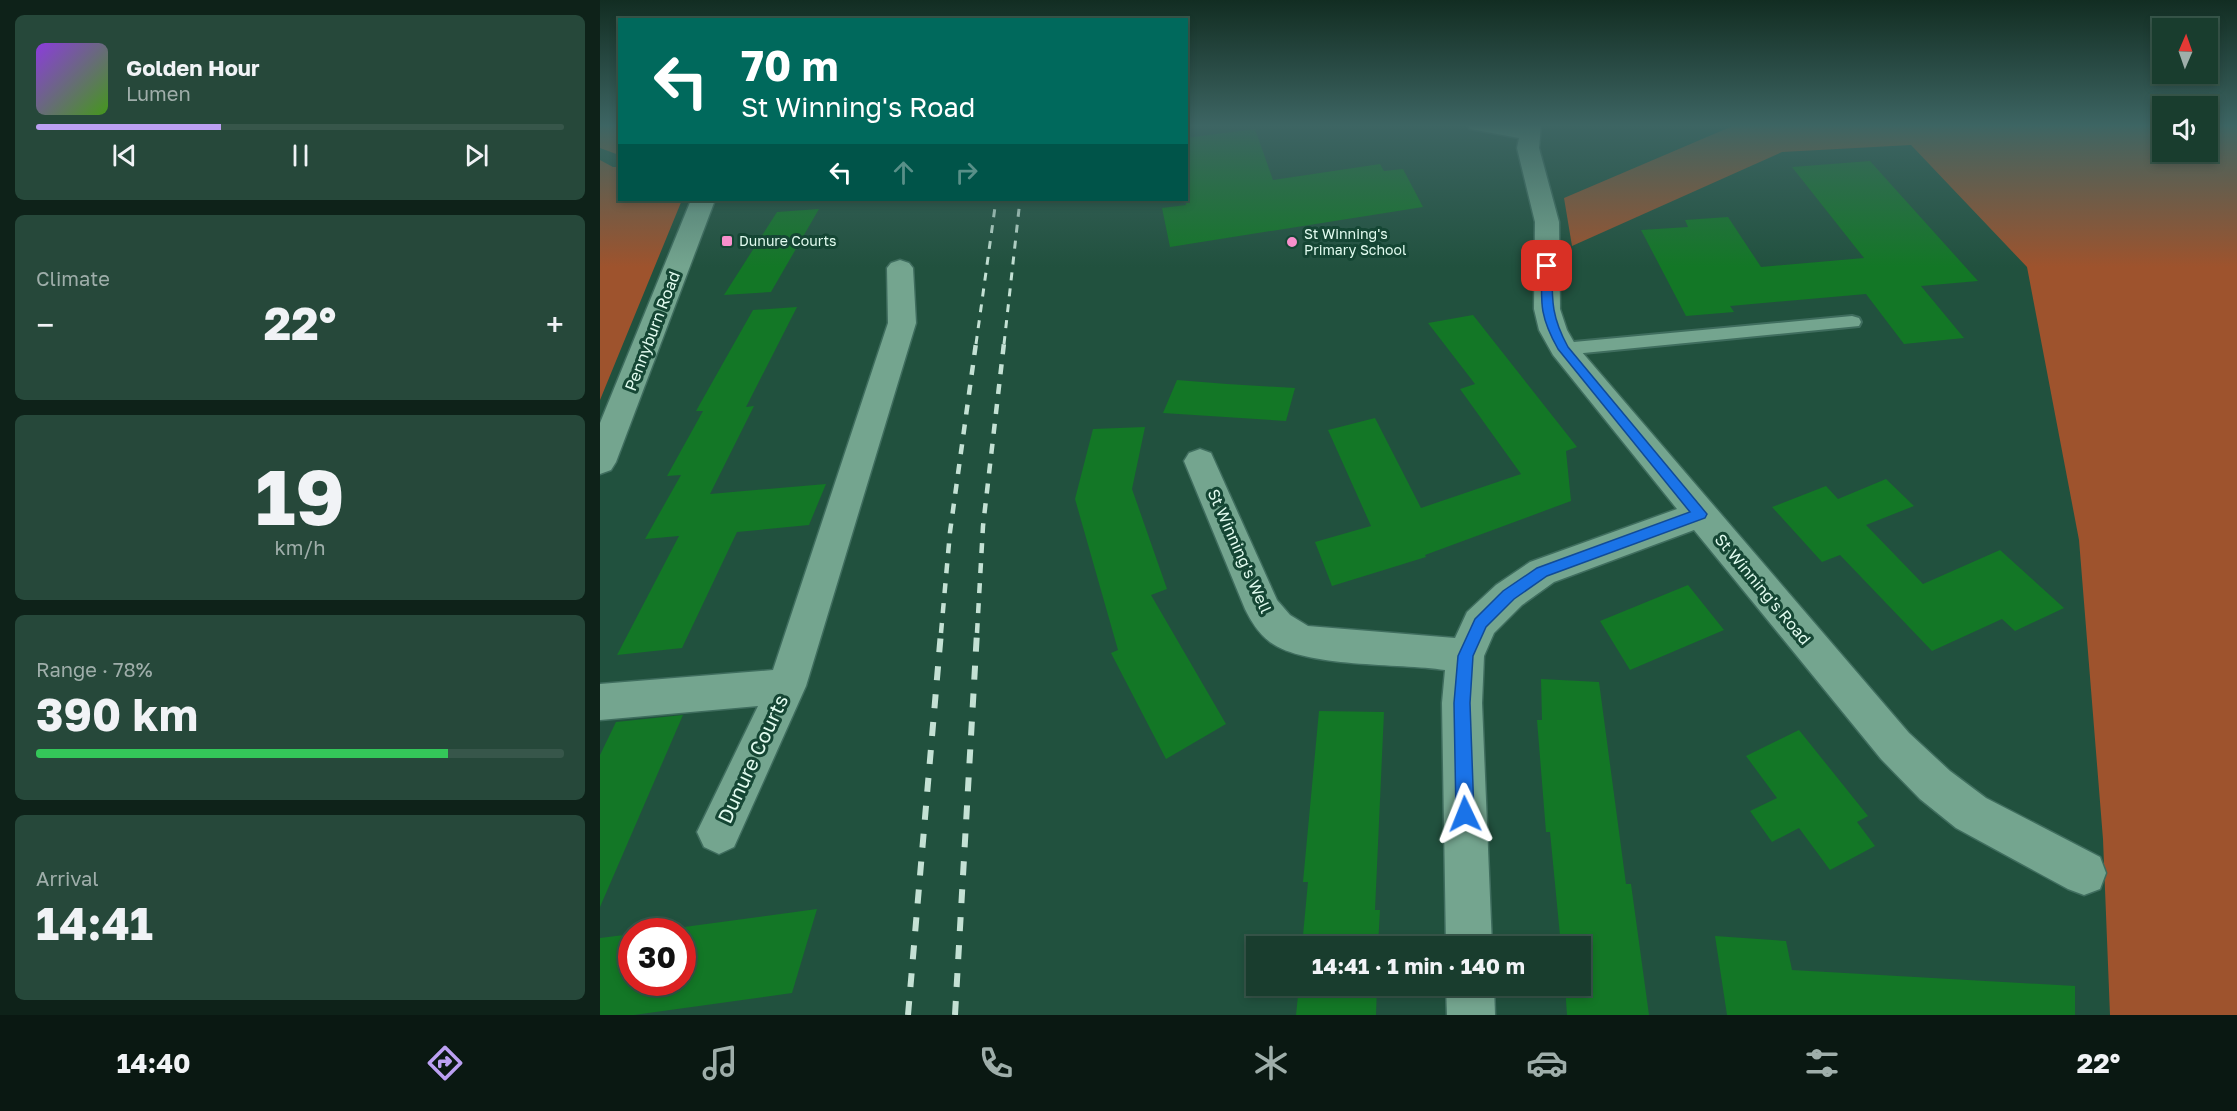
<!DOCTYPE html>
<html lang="en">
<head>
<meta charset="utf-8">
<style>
  body { margin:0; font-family:"Golos Text",sans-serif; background:#26483a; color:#f1f3f6; height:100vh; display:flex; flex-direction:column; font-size:22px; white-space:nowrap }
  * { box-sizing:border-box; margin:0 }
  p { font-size:20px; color:#9faeaa }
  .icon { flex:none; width:33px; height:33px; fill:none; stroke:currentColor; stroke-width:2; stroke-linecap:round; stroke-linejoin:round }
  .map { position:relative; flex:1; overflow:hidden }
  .panel { display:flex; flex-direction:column; gap:15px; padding:15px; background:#0e2219; width:600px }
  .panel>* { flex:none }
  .hud { position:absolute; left:18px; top:18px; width:570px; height:183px; border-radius:0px; box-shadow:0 3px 9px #0003,0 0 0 2px #37564a; background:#00695c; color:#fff; overflow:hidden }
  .needle { width:39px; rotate:2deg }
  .controls { position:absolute; left:1552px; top:18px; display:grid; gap:12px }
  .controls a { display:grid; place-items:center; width:66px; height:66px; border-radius:0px; background:#193d2e; box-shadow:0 3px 9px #0003,0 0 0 2px #37564a; font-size:30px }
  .speed { position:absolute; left:18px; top:918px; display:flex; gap:12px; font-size:30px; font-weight:700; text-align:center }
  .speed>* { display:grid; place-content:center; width:78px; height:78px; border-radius:50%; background:#193d2e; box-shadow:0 3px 9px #0003,0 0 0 2px #37564a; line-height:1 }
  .speed .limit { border:9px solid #d22; background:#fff; color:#111 }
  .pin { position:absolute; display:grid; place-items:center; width:51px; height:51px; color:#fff; margin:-26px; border-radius:12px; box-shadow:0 3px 9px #0006 }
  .me { position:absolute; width:66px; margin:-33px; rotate:358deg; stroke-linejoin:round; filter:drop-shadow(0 0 4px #0008) }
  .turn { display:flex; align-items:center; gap:21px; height:126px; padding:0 24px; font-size:27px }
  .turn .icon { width:78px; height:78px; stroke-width:2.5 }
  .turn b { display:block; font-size:42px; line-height:51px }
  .lanes { display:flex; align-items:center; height:57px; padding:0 24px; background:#0003; justify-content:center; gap:30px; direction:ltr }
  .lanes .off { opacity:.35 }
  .big { font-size:45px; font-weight:700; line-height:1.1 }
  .panel .card { flex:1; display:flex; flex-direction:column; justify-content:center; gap:9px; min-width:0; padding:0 21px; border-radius:9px; background:#26483a }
  .panel .dial { align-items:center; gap:0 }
  .dial b { font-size:78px; line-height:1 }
  .song { display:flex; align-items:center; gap:18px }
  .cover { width:72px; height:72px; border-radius:9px; background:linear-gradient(135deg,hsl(270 70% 55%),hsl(100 70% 35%)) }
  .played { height:6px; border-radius:3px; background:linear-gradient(90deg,#bca0f2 35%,#37564a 35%) }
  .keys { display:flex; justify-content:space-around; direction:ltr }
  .heat { display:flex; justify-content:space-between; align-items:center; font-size:33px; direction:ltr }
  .charge { height:9px; border-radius:4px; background:linear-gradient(90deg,#34c759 78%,#37564a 0) }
  .trip { position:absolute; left:646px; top:936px; width:345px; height:60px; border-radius:0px; background:#193d2e; box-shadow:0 3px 9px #0003,0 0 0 2px #37564a; font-weight:700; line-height:60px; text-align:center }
  .tabs { display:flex; height:96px; justify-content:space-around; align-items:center; background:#0a1812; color:#9faeaa }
  .tabs .icon { width:42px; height:42px }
  .tabs .on { color:#bca0f2 }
  .tabs b { font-size:27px; color:#f1f3f6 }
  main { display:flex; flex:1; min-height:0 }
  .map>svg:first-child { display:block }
  .green { fill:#9e532d }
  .building { fill:#137726 }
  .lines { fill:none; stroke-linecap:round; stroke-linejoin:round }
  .service-casing { stroke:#3f6d5e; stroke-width:4 }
  .minor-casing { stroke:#3f6d5e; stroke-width:3 }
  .tertiary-casing { stroke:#3f6d5e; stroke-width:3 }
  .service { fill:#74a58f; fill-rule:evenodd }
  .minor { fill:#74a58f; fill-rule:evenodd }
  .tertiary { fill:#74a58f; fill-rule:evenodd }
  .rail-far2 { stroke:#c4e1d4; stroke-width:3; stroke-dasharray:8 8; stroke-linecap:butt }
  .rail-far1 { stroke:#c4e1d4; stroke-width:4.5; stroke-dasharray:10 10; stroke-linecap:butt }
  .rail { stroke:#c4e1d4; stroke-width:6; stroke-dasharray:14 14; stroke-linecap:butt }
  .route { fill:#1a73e8; stroke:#114b97; stroke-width:1.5 }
  .poi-dot { fill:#f890cc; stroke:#154634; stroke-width:2 }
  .labels { text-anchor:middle; stroke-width:6; stroke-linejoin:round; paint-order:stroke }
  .far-poi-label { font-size:14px; fill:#e2fcf0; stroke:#154634; text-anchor:start }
  .street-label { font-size:16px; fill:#e2fcf0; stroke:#154634 }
  .near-street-label { font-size:20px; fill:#e2fcf0; stroke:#154634 }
</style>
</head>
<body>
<main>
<section class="panel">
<div class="card">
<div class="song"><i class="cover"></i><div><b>Golden Hour</b><p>Lumen</p></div></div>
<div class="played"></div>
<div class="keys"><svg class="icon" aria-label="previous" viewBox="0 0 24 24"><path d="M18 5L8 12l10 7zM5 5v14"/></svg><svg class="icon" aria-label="pause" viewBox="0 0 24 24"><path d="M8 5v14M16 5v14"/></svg><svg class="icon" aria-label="next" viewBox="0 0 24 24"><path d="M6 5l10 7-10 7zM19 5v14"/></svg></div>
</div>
<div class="card"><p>Climate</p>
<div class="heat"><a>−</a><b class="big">22°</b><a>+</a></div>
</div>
<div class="card dial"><b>19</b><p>km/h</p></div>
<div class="card"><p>Range · 78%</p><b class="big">390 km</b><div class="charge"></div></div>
<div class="card"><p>Arrival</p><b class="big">14:41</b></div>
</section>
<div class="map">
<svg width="1637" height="1015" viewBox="0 0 1637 1015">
  <rect width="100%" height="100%" fill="#21513e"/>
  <!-- green -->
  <g class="green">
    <path d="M0,125H19V155L0,148Z"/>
    <path d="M1135,125H1563V152H1608V125H1637V1015H1510L1503,839L1479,540L1427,267L1311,145L1182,152L972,246L964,198Z"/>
    <path d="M0,160L13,167H19L20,200H82L0,400Z"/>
  </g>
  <!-- building -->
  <g class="building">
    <path d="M655,129L673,180L780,164L784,171L803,169L823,207L570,247L562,208L586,205V138Z"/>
    <path d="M1270,161L1378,281L1321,286L1364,338L1304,344L1266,294L1130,306L1134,312L1086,316L1041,230L1088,227L1085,220L1128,217L1161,267L1264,258L1192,167Z"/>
    <path d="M219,209L171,292L124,295L177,212Z"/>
    <path d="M197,307L146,407L154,406L110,494L226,484L209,525L137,532L82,648L17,655L79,536L45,539L81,475L67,476L103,411H96L153,310Z"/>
    <path d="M873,315L977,447L966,451L971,501L825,555L826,557L732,586L715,542L771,526L728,430L775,418L821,508L921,474L860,389L875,384L828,323Z"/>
    <path d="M577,380L627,384L695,388L686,421L563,413Z"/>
    <path d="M545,427L532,489L567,589L551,595L626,724L566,759L511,653L518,650L475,499L493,429Z"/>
    <path d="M1286,479L1314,506L1266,525L1323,584L1400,550L1464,608L1415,631L1402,619L1332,651L1240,555L1222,562L1172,507L1226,486L1238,499Z"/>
    <path d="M1088,585L1124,630L1030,670L1000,621Z"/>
    <path d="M941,679L999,682L1026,884H1031L1049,1015H967L965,986H981V946H961L950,832H946L937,720H942Z"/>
    <path d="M719,711L784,712L775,910H780L778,946H702L708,882H703Z"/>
    <path d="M83,715L0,907V755L16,722Z"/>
    <path d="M1199,730L1268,816L1257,822L1275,846L1230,870L1199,828L1172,842L1150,811L1177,798L1146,756Z"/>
    <path d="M217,909L192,993L34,1015H0V938L32,934V982H82V932H47Z"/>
    <path d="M1115,936L1186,941L1192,970L1475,986V1015H1127Z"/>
    <path d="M699,986H777L776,1015H696Z"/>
  </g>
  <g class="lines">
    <defs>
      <path id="service" d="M1252,316L1259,318L1261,322L1259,326L963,355L956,353L953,349L956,345L963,343Z"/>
      <g id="minor">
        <path d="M867,125H941L939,148L959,222L960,309L967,330L975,344L1309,733L1350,771L1386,798L1500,857L1506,873L1500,889L1484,895L1468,889L1356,828L1320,799L1281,759L1094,530L954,582L922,605L894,633L884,656L882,703L892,946H846L842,703L845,670C799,663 705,668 670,642C658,633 651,621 645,609L584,461L589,453L600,449L611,453L677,600L690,615L708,626L855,638L867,612L896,585L930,562L1077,509L953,355L939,330L934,309L935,222L917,148L919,138L870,129Z"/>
        <path d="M300,260L309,263L313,268L316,323L206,686L134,847L119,854L104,847L97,832L158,706L0,720V684L173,670L288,323L287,268L291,263Z"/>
        <path d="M846,986H894L895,1015H847Z"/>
      </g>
      <path id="tertiary" d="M91,200H115L16,462L11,470L0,474V423Z"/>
    </defs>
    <!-- service casing -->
    <use href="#service" class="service-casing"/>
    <!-- minor casing -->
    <use href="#minor" class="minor-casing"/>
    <!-- tertiary casing -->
    <use href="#tertiary" class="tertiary-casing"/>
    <!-- service -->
    <use href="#service" class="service"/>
    <!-- minor -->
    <use href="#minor" class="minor"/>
    <!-- tertiary -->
    <use href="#tertiary" class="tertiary"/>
    <!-- rail-far2 -->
    <g class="rail-far2">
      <path d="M376,344L396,200"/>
      <path d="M404,344L420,200"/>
    </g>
    <!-- rail-far1 -->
    <g class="rail-far1">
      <path d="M341,633L350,532L376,343"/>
      <path d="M377,633L383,526L404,343"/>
    </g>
    <!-- rail -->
    <g class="rail">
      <path d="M308,1015L341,632"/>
      <path d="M355,1015L377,632"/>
    </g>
  </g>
  <!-- sky -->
  <linearGradient id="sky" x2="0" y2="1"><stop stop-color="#122d22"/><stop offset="0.47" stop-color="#3d6563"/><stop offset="1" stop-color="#3d6563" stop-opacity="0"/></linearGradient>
  <rect width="1637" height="267" fill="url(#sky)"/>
  <!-- route -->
  <path class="route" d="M947,262L952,266C952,300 951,316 968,347L1107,514L1105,518L947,576L914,599L886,627L873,656L870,703L874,814L871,820L865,822L859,820L856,814L854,703L858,656L875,619L903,591L937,568L1090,512L958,349C939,315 941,303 942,266Z"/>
  <!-- markers -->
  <g class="poi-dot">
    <rect x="121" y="235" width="12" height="12" rx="3"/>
    <circle cx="692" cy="242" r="6"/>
  </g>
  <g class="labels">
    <!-- far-poi labels -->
    <g class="far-poi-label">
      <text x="704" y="239">St Winning's<tspan x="704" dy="16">Primary School</tspan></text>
      <text x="139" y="246">Dunure Courts</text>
    </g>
    <!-- street labels -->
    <g class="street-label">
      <text transform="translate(52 331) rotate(-69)" y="6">Pennyburn Road</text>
      <text transform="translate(640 551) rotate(66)" y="6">St Winning's Well</text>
      <text transform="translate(1163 589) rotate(50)" y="6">St Winning's Road</text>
    </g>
    <!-- near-street labels -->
    <g class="near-street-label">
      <text transform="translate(153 759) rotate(-65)" y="7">Dunure Courts</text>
    </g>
  </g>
</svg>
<div class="controls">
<a><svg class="needle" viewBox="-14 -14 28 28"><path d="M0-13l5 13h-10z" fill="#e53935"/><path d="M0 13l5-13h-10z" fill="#9faeaa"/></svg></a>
<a><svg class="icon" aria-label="sound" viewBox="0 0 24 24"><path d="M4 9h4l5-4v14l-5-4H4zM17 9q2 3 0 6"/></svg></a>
</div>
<div class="speed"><div class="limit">30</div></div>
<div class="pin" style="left:947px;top:266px;background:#d93025"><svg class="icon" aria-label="arrive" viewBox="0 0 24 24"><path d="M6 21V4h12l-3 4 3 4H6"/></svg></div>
<svg class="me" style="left:865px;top:814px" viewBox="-20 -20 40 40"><path d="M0-17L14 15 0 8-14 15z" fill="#1a73e8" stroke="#fff" stroke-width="4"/></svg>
<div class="trip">14:41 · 1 min · 140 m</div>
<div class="hud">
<div class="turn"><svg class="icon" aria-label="left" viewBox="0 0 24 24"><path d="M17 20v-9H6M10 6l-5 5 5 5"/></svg><div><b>70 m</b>St Winning's Road</div></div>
<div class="lanes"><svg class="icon" aria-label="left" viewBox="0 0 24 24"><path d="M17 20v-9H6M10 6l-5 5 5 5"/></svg><svg class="icon off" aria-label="ahead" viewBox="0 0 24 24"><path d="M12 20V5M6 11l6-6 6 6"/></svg><svg class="icon off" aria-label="right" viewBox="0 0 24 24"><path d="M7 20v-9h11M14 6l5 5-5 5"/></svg></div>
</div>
</div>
</main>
<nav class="tabs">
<b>14:40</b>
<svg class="icon on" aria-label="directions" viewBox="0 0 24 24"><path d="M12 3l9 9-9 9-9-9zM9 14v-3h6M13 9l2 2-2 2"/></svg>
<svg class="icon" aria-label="music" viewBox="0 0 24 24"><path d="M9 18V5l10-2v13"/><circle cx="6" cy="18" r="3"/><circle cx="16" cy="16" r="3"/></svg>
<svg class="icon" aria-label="phone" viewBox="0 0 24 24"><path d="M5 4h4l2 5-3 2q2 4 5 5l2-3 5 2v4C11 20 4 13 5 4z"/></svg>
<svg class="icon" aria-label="climate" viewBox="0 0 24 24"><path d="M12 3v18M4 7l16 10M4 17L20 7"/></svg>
<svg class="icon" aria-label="car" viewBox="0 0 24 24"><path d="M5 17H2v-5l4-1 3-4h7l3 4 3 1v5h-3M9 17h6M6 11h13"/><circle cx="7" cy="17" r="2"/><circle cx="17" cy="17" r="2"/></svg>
<svg class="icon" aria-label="filters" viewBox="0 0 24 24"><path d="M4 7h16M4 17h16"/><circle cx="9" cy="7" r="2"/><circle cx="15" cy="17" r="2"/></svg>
<b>22°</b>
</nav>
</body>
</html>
